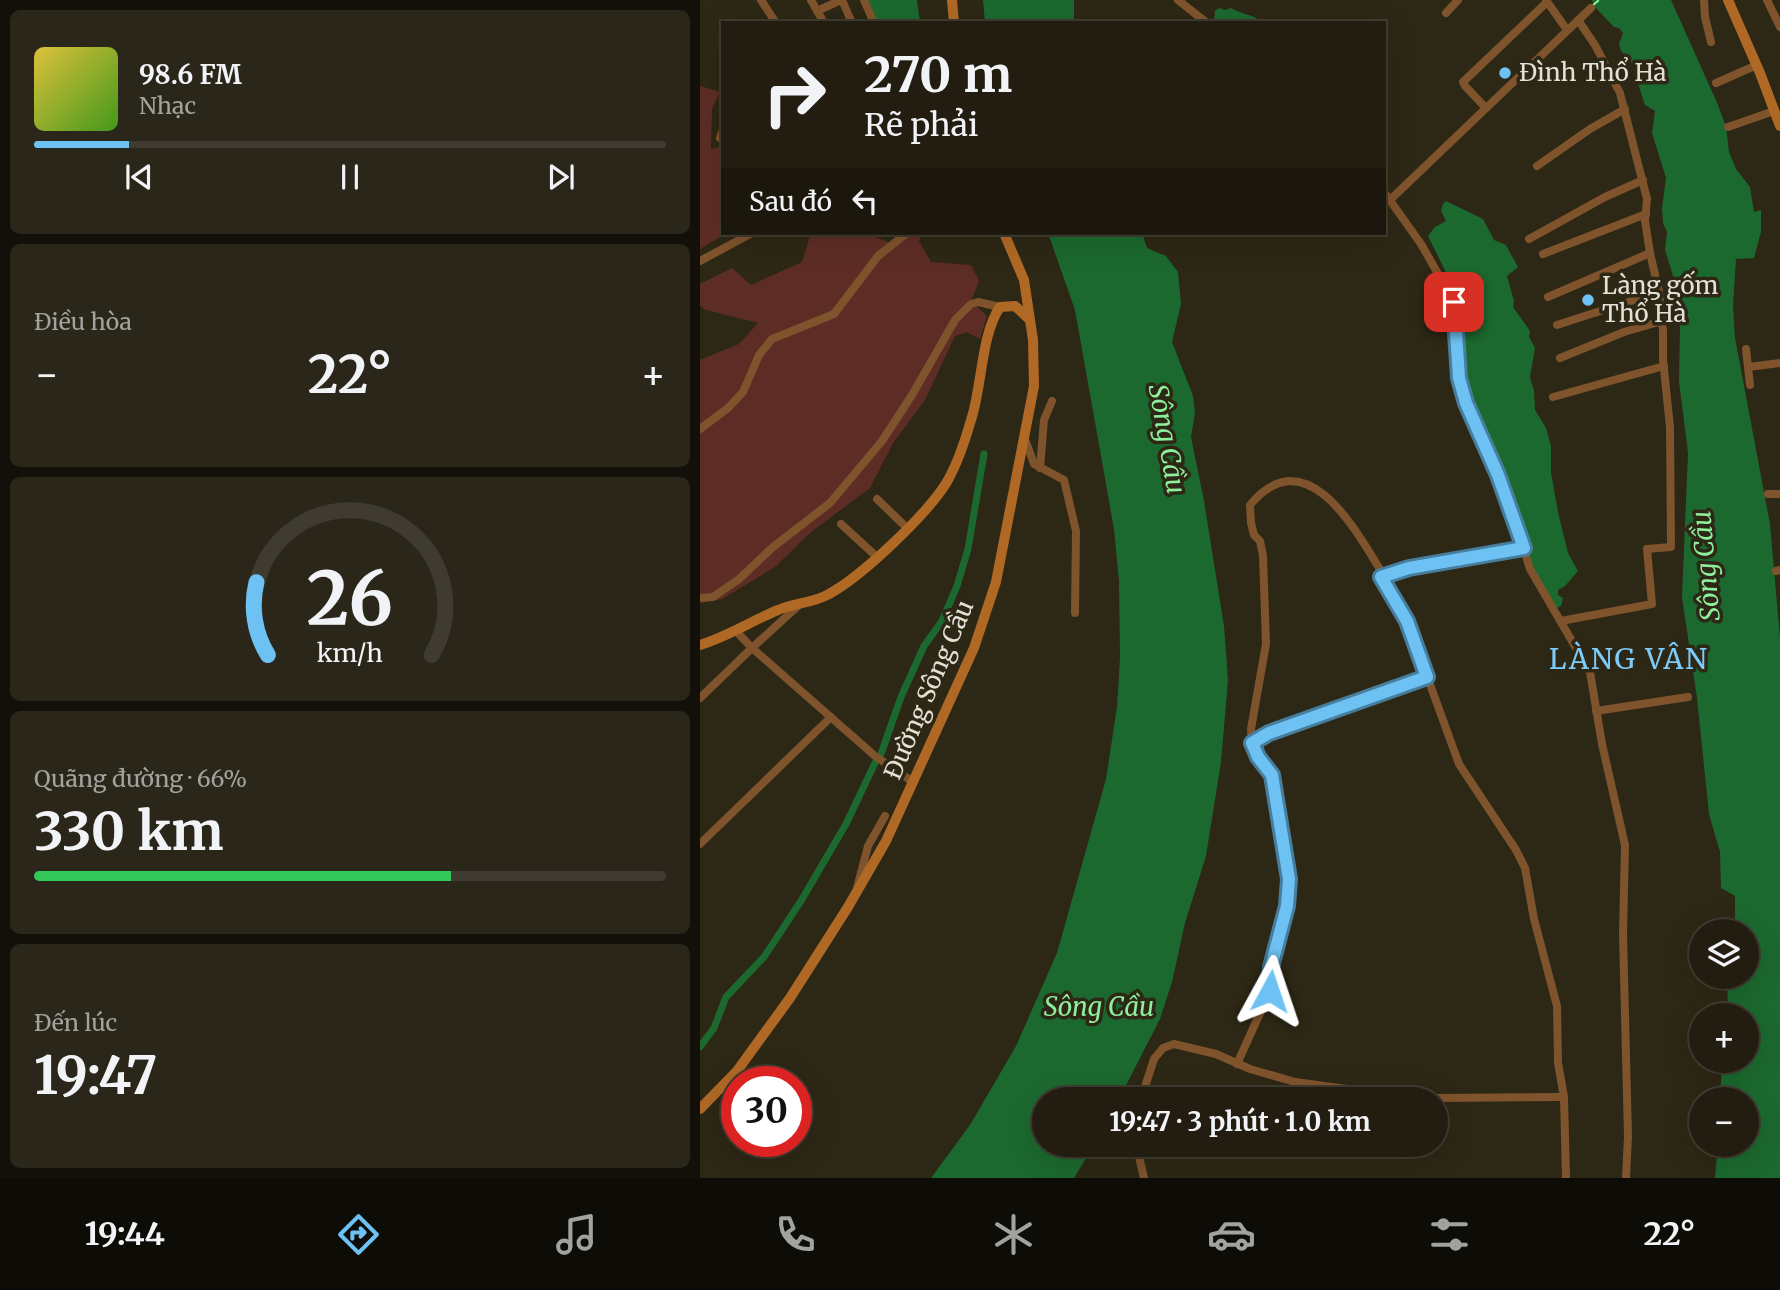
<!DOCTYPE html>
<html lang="vi">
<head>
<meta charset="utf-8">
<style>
  body { margin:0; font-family:Merriweather,serif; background:#2a2619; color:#f1f3f6; height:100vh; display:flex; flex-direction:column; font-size:26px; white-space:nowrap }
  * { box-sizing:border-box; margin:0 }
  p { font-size:23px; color:#a2a29f }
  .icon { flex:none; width:38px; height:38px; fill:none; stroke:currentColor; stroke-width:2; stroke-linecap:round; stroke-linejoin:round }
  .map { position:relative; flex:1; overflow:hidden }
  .panel { display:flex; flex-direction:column; gap:10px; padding:10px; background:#131009; width:700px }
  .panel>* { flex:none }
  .hud { position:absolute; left:21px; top:21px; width:665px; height:214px; border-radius:0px; box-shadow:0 7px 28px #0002,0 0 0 2px #3f3b30; background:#221d10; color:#f1f3f6; overflow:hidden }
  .buttons { position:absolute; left:989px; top:919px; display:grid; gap:14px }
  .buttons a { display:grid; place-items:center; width:70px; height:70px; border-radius:50%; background:#221d10; box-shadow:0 7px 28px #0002,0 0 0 2px #3f3b30; font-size:35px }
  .speed { position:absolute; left:21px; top:1066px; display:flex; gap:14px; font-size:35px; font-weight:700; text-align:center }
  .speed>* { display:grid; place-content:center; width:91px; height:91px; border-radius:50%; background:#221d10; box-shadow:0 7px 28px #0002,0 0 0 2px #3f3b30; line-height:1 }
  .speed .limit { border:10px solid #d22; background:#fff; color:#111 }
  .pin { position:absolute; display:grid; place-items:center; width:60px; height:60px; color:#fff; margin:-30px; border-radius:14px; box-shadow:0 4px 10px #0006 }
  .me { position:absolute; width:77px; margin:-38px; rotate:5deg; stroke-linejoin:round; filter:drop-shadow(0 0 5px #0008) }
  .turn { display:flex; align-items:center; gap:24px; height:147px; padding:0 28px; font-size:32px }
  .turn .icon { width:91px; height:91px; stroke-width:2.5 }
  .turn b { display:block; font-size:49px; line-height:60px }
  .then { display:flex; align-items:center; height:66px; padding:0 28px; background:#0003; gap:14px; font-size:26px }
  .big { font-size:52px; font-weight:700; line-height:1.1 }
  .panel .card { flex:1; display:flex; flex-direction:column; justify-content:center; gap:10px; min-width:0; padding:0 24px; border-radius:10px; background:#2a2619 }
  .panel .dial { align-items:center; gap:0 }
  .dial svg { height:182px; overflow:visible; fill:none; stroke:#3f3b30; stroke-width:7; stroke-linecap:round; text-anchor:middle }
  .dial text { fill:#f1f3f6; stroke:none }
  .song { display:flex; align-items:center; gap:21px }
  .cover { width:84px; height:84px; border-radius:10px; background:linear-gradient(135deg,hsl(50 70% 55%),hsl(100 70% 35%)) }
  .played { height:7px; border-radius:4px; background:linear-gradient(90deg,#6dc2f3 15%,#3f3b30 15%) }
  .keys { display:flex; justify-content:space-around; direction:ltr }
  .heat { display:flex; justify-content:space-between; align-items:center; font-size:38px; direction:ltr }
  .charge { height:10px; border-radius:5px; background:linear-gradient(90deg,#34c759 66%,#3f3b30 0) }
  .trip { position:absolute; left:332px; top:1087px; width:416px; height:70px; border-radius:35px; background:#221d10; box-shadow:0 7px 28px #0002,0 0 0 2px #3f3b30; font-weight:700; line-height:70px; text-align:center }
  .dock { display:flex; height:112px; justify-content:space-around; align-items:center; background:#0e0c06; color:#a2a29f }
  .dock .icon { width:49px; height:49px }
  .dock .active { color:#6dc2f3 }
  .dock b { font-size:32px; color:#f1f3f6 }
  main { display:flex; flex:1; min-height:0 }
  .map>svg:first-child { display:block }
  .green { fill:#5d2d25 }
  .water { fill:#1c692f }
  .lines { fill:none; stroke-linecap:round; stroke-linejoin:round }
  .canal { stroke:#1c692f; stroke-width:7 }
  .ferry { stroke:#8ef09d; stroke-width:2; stroke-dasharray:9 7; stroke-linecap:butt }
  .minor { stroke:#7f532c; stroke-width:8 }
  .secondary { stroke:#b06925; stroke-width:10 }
  .route-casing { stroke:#477e9e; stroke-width:18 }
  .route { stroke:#6dc2f3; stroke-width:12 }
  .poi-dot { fill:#6dc2f3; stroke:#2d2715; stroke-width:2.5 }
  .labels { text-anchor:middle; stroke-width:7; stroke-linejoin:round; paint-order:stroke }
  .poi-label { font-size:24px; fill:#e4e0d5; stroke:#2d2715; text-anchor:start }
  .street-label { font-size:24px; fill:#e4e0d5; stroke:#2d2715 }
  .water-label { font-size:26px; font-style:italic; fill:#8ef09d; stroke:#2d2715 }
  .quarter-label { font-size:28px; letter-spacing:2px; fill:#7dcbf8; stroke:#2d2715 }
</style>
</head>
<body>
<main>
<section class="panel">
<div class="card">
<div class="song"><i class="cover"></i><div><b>98.6 FM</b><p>Nhạc</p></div></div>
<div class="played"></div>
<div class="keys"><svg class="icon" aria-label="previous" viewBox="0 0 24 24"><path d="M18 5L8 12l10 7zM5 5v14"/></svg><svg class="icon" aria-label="pause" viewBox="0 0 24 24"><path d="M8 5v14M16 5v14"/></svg><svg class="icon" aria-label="next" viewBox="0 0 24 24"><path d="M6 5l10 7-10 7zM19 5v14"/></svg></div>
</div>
<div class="card"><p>Điều hòa</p>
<div class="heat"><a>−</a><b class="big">22°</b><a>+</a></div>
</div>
<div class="card dial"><svg viewBox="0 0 100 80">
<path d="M14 69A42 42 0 1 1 86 69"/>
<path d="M14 69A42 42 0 0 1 9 37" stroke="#6dc2f3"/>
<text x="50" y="56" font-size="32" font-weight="700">26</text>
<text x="50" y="72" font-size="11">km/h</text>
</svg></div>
<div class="card"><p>Quãng đường · 66%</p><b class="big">330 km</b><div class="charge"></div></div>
<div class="card"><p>Đến lúc</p><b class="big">19:47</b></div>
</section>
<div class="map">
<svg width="1080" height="1178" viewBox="0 0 1080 1178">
  <rect width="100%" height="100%" fill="#2d2715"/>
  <!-- green -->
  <g class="green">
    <path d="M0,86L20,92L12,109L11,149L23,147V233H27L0,249Z"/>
    <path d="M111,233H164L194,244L212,233H221L219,241L231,262L271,265L279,281L271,301L287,316L280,339L267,332L255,336L225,400L193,443L170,488L111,532L75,567L22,599L0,603V360L39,344L58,323L6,310L0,306V284L32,268L51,285L102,262Z"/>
  </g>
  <!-- water -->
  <g class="water">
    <path d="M167,0H217L220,23H176Z"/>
    <path d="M283,0H374V23H285Z"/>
    <path d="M892,0H971L1018,105L1026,127L1029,152L1036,169L1050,187L1054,212L1061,210V232L1054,258L1036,259L1033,305L1035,338L1070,524L1080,638V1178H1015L1018,1145L1046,1144V1099H1020L1022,1061L1046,1060V1015H1028L1027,977L1046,976V931H1035V896L1021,888L1020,852L1009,814L997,698L982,597L988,453L979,381L980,326L974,303L975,282L965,250L967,232L963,223L962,208L966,178L952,133L955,111L945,105L937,80L935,66L921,51L919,44L923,33L919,28L914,27L894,6Z"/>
    <path d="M519,8L525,10L531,8C540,14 553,14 560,21L564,19L570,23H514L515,11Z"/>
    <path d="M746,201L783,219L794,240L806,245L818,267L807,276L814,301L813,307L830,331L829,337L835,348L830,377L834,391L835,410L846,428L851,446V473L858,512L868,553L878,571L865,586L858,590V595L863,598L861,606L857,608L834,570L799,464L773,407L764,374L762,305L728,236L735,227L746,221L741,211L743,204Z"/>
    <path d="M348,233H442L447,248L466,256L478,272L481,304L472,342L493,396L495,413L491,437L504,501L524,626L528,680L521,762L506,856L485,923L472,982L460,1019L419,1099H345V1144L394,1145L374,1178H231L270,1125L316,1046L357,953L406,779L417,707L420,658L419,581L414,529L375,310Z"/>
  </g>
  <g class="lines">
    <!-- canal -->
    <g class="canal">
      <path d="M181,754L201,697L224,646L242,621L257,586L268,549L284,454"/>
      <path d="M0,1047L14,1028L26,997L64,957L101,901L146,824L175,763"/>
    </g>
    <!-- ferry -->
    <path class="ferry" d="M892,6L899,0"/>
    <!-- minor -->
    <g class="minor">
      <path d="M61,0L76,23"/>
      <path d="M111,0L124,23"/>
      <path d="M142,0L152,23"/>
      <path d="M164,0L174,23"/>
      <path d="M478,0L507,23"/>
      <path d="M846,0L867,30"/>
      <path d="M1004,0L1005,17L1011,42"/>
      <path d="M1067,0L1080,27"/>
      <path d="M117,11L141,0"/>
      <path d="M746,13L758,0"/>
      <path d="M1016,83L1057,65"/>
      <path d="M786,108L765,86L763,82L847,2"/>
      <path d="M1028,127L1074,111"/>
      <path d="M20,138L23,130"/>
      <path d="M837,166L890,129L925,109"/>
      <path d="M684,192L721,244L754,302L759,378L766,403L810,506L830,569L890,672L902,744L925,845L923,934L928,1136L926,1178"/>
      <path d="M691,199L891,8"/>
      <path d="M829,239L905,197L943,180"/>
      <path d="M843,254L946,214"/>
      <path d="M0,261L52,233"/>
      <path d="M848,297L950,253L945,221L947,199L920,93L895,45L878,20"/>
      <path d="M857,325L959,292"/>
      <path d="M1046,349L1048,367"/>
      <path d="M860,358L924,332L962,321"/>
      <path d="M1050,385L1048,367L1080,363"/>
      <path d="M853,397L964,366"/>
      <path d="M0,429L28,408L43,392L59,355L72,339L134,314L178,256L207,233"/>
      <path d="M325,439L334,464L364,480L376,531L375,613"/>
      <path d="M340,468L344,420L352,401"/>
      <path d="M1068,494H1080"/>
      <path d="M177,499L207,528"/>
      <path d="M141,524L177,557"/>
      <path d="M824,548L709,568L681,577L707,621L759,764L816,850L825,868L834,919L857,1006L858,1063L864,1097L866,1178"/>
      <path d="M1076,571L1080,570"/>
      <path d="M0,598L13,597L39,579L73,547L130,503L182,441L212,395L255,320L271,304L278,302L300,307"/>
      <path d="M99,605L52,648L175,756L213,782"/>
      <path d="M861,621L952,604L947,549L971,547L970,427L963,360V331L959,292L950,253"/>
      <path d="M0,698L52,648L36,631"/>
      <path d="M896,711L988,697"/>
      <path d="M552,743L569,733L727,677"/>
      <path d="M0,844L131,717"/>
      <path d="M157,888L168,846L185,816"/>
      <path d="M537,1064L570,991L571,967L587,906L589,879L572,775L558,757L552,743L551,729L566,644L563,556L560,541L554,535L551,523L550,505C607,437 657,532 684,576"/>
      <path d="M441,1099L454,1059L463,1048L474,1044L516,1054L550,1069L595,1082L647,1089L738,1098L864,1097"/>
      <path d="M436,1144L444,1178"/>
    </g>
    <!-- secondary -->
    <g class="secondary">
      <path d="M252,0L254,23"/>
      <path d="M1028,0L1060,73L1080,126"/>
      <path d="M0,645C29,636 51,621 78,610C94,603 114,603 129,594C162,576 224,517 245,485C257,466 265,441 271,420C282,388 281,334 300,307L315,306L329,319"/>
      <path d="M0,1109L37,1071L90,998L148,907L186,841L274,648L296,582L334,386L333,340L324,280L304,233"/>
    </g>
  </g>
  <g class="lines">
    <defs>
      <path id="route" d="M570,991L571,967L587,906L589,879L572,775L558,757L552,743L569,733L727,677L707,621L681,577L709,568L824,548L798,475L766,403L759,378L754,302"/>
    </defs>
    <!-- route casing -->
    <use href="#route" class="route-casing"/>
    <!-- route -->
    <use href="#route" class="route"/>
  </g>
  <!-- markers -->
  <g class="poi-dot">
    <circle cx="805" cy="73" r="7"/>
    <circle cx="888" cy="300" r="7"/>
  </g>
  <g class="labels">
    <!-- poi labels -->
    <g class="poi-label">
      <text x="819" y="81">Đình Thổ Hà</text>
      <text x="902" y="294">Làng gốm<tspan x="902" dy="28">Thổ Hà</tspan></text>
    </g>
    <!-- street labels -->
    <g class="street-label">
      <text transform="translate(229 690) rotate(-67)" y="8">Đường Sông Cầu</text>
    </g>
    <!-- water labels -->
    <g class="water-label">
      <text transform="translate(467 439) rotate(80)" y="9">Sông Cầu</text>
      <text transform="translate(1006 566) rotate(-95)" y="9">Sông Cầu</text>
      <text x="399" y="1016">Sông Cầu</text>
    </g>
    <!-- quarter labels -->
    <g class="quarter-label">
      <text x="929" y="669">LÀNG VÂN</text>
    </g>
  </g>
</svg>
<div class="buttons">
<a><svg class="icon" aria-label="layers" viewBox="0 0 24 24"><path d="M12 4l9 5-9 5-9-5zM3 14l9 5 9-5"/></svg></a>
<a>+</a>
<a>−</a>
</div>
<div class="speed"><div class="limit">30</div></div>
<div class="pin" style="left:754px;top:302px;background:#d93025"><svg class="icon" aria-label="arrive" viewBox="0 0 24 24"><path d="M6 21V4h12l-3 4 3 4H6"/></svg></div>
<svg class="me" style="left:570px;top:991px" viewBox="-20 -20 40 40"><path d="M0-17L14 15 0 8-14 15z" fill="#6dc2f3" stroke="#fff" stroke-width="4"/></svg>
<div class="trip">19:47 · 3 phút · 1.0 km</div>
<div class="hud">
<div class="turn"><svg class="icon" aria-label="right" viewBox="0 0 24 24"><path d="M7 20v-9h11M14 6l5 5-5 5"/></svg><div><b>270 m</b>Rẽ phải</div></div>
<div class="then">Sau đó<svg class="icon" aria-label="left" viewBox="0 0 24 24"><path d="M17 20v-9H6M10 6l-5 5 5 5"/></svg></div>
</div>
</div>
</main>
<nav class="dock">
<b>19:44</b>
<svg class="icon active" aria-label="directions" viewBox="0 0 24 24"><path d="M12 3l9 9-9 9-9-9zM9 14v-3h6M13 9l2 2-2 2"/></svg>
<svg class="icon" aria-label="music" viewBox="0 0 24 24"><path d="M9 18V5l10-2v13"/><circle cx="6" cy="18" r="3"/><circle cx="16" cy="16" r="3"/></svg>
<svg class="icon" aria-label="phone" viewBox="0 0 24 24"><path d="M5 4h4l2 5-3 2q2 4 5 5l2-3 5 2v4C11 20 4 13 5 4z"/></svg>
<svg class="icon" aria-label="climate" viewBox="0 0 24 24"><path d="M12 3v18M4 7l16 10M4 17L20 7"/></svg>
<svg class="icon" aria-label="car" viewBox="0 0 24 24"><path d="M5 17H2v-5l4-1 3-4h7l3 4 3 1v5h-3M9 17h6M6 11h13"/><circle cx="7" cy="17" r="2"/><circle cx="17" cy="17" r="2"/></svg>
<svg class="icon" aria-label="filters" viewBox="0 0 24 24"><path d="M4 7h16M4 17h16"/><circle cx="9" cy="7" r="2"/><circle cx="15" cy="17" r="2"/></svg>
<b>22°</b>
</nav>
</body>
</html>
